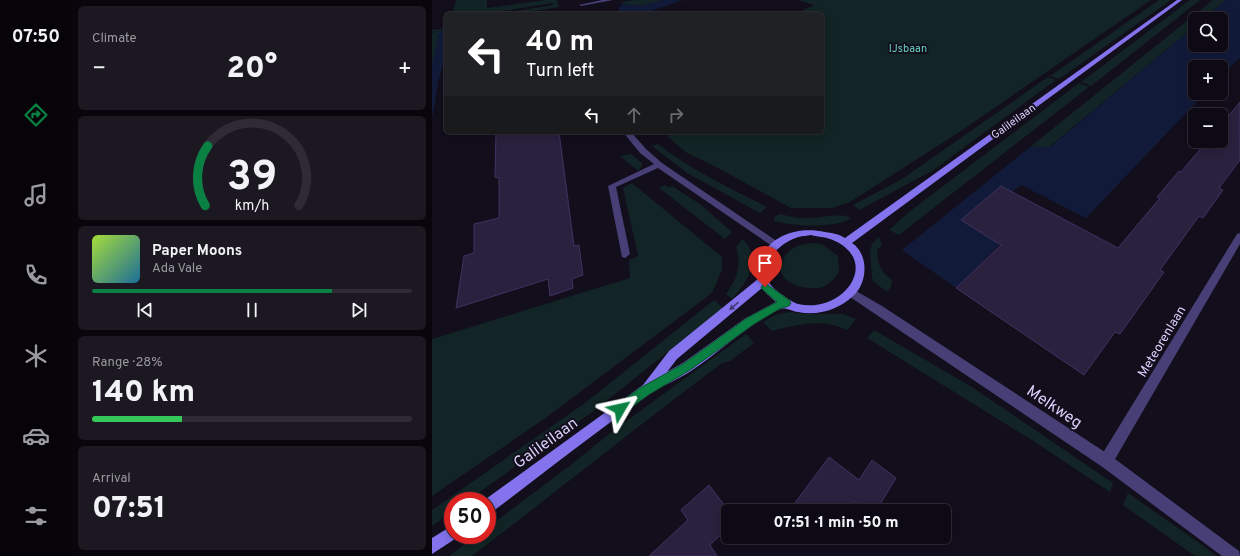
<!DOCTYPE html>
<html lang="en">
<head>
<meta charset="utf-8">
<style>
  body { margin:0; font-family:Overpass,sans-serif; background:#1c1822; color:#f1f3f6; height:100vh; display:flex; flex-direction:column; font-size:15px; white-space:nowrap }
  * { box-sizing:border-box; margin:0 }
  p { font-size:13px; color:#9b9aa0 }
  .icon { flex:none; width:22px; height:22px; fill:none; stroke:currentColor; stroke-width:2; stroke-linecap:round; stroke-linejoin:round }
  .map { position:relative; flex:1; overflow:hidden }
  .panel { display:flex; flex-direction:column; gap:6px; padding:6px; background:#08060c; width:360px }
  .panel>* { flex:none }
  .banner { position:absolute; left:12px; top:12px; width:380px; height:122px; border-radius:6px; box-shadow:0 2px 10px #0003,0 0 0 1px #2e2b34; background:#202124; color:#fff; overflow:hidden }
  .controls { position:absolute; left:756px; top:12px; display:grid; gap:8px }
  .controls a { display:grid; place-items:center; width:40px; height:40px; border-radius:6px; background:#0e0a15; box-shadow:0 2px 10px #0003,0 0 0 1px #2e2b34; font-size:20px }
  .speed { position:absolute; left:12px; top:492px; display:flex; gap:8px; font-size:20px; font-weight:700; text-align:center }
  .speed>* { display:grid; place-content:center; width:52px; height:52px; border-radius:50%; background:#0e0a15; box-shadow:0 2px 10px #0003,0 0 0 1px #2e2b34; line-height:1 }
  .speed .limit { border:6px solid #d22; background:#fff; color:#111 }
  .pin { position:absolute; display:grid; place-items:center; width:34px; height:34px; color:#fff; margin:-41px -17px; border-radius:50% 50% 50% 0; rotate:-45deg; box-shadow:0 0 4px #0007 }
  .pin .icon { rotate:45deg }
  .me { position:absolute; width:44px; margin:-22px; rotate:54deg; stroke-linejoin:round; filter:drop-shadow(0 0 3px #0008) }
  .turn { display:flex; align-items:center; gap:14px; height:84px; padding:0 16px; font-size:18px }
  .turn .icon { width:52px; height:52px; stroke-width:2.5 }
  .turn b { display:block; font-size:28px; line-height:34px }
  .lanes { display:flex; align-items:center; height:38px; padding:0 16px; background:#0003; justify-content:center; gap:20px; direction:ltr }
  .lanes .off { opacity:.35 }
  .big { font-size:30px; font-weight:800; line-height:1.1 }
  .panel .card { flex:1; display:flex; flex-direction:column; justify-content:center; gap:6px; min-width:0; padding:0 14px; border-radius:6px; background:#1c1822 }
  .panel .dial { align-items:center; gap:0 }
  .dial svg { height:104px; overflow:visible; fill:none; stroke:#2e2b34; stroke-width:7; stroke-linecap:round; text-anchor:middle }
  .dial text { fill:#f1f3f6; stroke:none }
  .song { display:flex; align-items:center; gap:12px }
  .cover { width:48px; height:48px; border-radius:6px; background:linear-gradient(135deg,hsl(80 70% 55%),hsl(200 70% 35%)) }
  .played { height:4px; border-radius:2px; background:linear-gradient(90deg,#0b8043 75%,#2e2b34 75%) }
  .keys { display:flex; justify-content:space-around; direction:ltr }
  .heat { display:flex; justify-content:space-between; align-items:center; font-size:22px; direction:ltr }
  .charge { height:6px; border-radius:3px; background:linear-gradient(90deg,#34c759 28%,#2e2b34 0) }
  .trip { position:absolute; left:289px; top:504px; width:230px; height:40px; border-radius:6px; background:#0e0a15; box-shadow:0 2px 10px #0003,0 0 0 1px #2e2b34; font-weight:800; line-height:40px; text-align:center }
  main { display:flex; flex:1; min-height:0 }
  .menu { display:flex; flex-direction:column; width:72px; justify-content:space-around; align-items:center; background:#060408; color:#9b9aa0 }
  .menu .icon { width:28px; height:28px }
  .menu .selected { color:#0b8043 }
  .menu b { font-size:18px; color:#f1f3f6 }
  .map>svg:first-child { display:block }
  .green { fill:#122425 }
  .water { fill:#111b39 }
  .building { fill:#2a213e; stroke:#413263 }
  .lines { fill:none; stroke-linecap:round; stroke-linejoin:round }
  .minor { fill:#473f75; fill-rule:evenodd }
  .tertiary { fill:#473f75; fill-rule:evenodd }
  .secondary { fill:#8373ec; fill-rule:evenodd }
  .oneway { fill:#453b7a }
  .route { fill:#0b8043; stroke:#07532c }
  .labels { text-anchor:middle; stroke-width:4; stroke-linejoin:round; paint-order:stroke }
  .far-park-label { font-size:11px; fill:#66cebf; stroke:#120e1c }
  .far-street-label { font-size:11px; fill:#d8cff9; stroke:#120e1c }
  .street-label { font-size:13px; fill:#d8cff9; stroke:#120e1c }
  .near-street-label { font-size:16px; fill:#d8cff9; stroke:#120e1c }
</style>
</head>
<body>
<main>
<nav class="menu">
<b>07:50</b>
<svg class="icon selected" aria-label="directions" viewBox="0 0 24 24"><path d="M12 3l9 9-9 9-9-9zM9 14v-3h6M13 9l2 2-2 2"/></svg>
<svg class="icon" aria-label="music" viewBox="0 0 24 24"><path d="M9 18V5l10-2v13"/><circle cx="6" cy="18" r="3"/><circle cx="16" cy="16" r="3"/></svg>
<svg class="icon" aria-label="phone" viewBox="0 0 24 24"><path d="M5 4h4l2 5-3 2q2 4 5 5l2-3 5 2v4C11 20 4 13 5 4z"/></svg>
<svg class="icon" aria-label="climate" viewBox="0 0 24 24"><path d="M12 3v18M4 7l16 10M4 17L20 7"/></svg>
<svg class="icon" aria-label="car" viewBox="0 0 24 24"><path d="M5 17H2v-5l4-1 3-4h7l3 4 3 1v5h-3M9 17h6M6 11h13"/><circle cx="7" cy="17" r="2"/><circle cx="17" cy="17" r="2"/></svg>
<svg class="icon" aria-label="filters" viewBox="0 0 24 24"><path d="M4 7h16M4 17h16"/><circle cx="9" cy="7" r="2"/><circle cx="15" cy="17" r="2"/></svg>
</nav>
<section class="panel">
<div class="card"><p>Climate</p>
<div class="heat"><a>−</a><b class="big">20°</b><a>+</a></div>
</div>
<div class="card dial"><svg viewBox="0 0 100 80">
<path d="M14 69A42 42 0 1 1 86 69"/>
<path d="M14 69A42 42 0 0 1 16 23" stroke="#0b8043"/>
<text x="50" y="56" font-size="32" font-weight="700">39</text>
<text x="50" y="72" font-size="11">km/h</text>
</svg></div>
<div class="card">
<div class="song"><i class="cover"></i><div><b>Paper Moons</b><p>Ada Vale</p></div></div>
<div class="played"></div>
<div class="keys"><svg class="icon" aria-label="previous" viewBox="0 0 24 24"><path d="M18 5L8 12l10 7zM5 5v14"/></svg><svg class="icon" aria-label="pause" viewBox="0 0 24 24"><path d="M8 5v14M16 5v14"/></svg><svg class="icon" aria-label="next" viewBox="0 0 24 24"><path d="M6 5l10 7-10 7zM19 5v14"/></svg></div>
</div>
<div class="card"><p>Range · 28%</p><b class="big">140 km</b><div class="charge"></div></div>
<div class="card"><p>Arrival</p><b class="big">07:51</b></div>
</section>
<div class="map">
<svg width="808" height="556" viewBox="0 0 808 556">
  <rect width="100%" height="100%" fill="#120e1c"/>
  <!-- green -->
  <g class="green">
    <path d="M24,0H55V8L114,0H125L127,7L84,14H65L121,5V3L52,14H20Z"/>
    <path d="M202,0H232L210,6L191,4L190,2Z"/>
    <path d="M367,0H719L526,133L418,202L400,208H359L282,166L255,153L235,136L251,132H390V14H363L382,5Z"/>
    <path d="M727,0H739L627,79L618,76Z"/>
    <path d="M758,0H768L659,86L649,82Z"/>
    <path d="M781,0H794L771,19H763V26L617,147H598Z"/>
    <path d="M14,28V30L7,31V39L0,66V33L6,31L0,32V30Z"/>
    <path d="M616,77L624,80L500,171L427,210L421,205L470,179Z"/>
    <path d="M647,83L657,87L467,235L457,230L477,212Z"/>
    <path d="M226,144C260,170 297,188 335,207L328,213L255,173L220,146Z"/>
    <path d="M199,154L210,163V166L207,170H205L188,156Z"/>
    <path d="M200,183L290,257V270L280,293L115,417L0,496V339L198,278L197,260L206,256L191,188Z"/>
    <path d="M233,185L237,188L240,186L268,204L300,232L293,239L227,188Z"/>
    <path d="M349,214C359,217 368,219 379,218C392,218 408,212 419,218C404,229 360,226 342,221L343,216Z"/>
    <path d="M447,237L450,245L445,250C445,264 449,272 460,280L459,287L455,292L441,281L440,277L438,252L440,244Z"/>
    <path d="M310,239C332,257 315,283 300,299L294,294C305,278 310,266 304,247Z"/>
    <path d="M384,243L391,245L406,256L407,272C403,278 397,284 391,287C378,291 355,286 349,273C348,268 349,265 350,261C356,247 370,243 384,243Z"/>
    <path d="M282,300L291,308L163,410L35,501H21V511L0,526V510L153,403Z"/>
    <path d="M357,312L376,314H411L424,319L415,330C391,318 366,324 340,331L331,322L343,315Z"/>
    <path d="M442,330L540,387L681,483L678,492L603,442L435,338Z"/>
    <path d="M314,334L322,343L298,361L290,363C206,426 124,492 40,556H17L45,535H55V528L140,464L182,430Z"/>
    <path d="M696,493L773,547L784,556H763L691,505Z"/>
  </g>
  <!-- water -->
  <g class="water">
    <path d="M232,0H250L211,14H187V7L191,4L210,6Z"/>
    <path d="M794,0H808V57L789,77V67H763V93H773L654,218L589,185L580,192L569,186L529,220L568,244L524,288L470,250L598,147H618L763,26V45H789V19H771Z"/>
    <path d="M14,30L13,58L7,78L0,119V66L7,32H0Z"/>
  </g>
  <!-- building -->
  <g class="building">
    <path d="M808,102V160L787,188L791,190L771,218L767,216L728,270L732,272L688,334L683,332L652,375L524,288L569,245L529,220L569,186L686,248L728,198L725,197L747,171L749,172L775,141H789V125Z"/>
    <path d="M64,132H127L142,246L147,245L151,275L140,279L141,288L118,296L116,279L24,308L32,256L42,253V224L67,218V178L63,177Z"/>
    <path d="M397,457L427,480L440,460L464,478L444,511H435L422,501L415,511H357Z"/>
    <path d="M277,485L296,510V528L278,545L285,556H217L256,520L249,510Z"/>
  </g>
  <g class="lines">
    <!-- minor -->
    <g class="minor">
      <path d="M170,0H181L149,6L147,5Z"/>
      <path d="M191,132H199L214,149L230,163L346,242L348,244L346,246H340L226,168L184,187L198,254L193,258L190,257L176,186L222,164L208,153Z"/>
      <path d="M808,233V244L679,466L674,468L669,466L667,461L669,456L805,234Z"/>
    </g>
    <!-- tertiary -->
    <path class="tertiary" d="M419,288L450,306L679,456L807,551L808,556H790L669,466L415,295L414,292L415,289Z"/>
    <!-- secondary -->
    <g class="secondary">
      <path d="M745,0H750L420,243C437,254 436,283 421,296C406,310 386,316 366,312C358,311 354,306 346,310C314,326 289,351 259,371C245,380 229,386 215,396C162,433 112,473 60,512L55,514V501H51L211,385L237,351L326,279C323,271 325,263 330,255C343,233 369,227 393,232C400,233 407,234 413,238ZM379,235C386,237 396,237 403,241C449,263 410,314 366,304C359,302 351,295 345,291C322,273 340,248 361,239C367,236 373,236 379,235ZM330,288L335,294L344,302L314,318L251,363L235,372L245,359Z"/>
      <path d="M21,525V535H27L26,537L0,554V538Z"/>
    </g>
  </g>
  <!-- one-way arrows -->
  <defs><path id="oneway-solid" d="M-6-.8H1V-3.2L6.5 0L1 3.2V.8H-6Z"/></defs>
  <use class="oneway" href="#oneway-solid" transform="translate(302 306) rotate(140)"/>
  <!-- route -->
  <path class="route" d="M333,283L357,300L359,303L357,306L347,309L322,324L258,370L216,395L192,413L188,414L184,413L183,409L184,405L208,388L251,364L315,318L345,302L330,289L329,287Z"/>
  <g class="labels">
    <!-- far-park labels -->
    <g class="far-park-label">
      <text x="476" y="52">IJsbaan</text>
    </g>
    <!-- far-street labels -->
    <g class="far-street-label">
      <text transform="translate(581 121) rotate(-36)" y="4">Galileilaan</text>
    </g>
    <!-- street labels -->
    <g class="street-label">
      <text transform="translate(729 341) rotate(-59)" y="5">Meteorenlaan</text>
    </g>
    <!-- near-street labels -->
    <g class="near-street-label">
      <text transform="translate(623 406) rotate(34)" y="6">Melkweg</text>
      <text transform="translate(113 442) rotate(-36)" y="6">Galileilaan</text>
    </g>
  </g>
</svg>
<div class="controls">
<a><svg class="icon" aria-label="search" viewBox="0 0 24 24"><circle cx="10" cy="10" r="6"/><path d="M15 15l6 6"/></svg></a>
<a>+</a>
<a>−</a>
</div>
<div class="speed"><div class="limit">50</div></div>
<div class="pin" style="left:333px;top:287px;background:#d93025"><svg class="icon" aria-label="arrive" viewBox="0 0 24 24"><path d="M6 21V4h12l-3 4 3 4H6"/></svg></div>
<svg class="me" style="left:188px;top:409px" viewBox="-20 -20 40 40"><path d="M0-17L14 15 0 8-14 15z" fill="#0b8043" stroke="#fff" stroke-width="4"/></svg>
<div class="trip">07:51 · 1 min · 50 m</div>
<div class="banner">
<div class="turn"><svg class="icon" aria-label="left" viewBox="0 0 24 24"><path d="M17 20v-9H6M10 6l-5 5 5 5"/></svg><div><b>40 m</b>Turn left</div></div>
<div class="lanes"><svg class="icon" aria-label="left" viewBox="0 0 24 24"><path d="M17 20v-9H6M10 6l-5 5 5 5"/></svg><svg class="icon off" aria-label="ahead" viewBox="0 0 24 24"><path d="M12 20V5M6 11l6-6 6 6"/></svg><svg class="icon off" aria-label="right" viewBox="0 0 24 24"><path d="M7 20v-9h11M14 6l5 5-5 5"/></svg></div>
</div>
</div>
</main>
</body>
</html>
